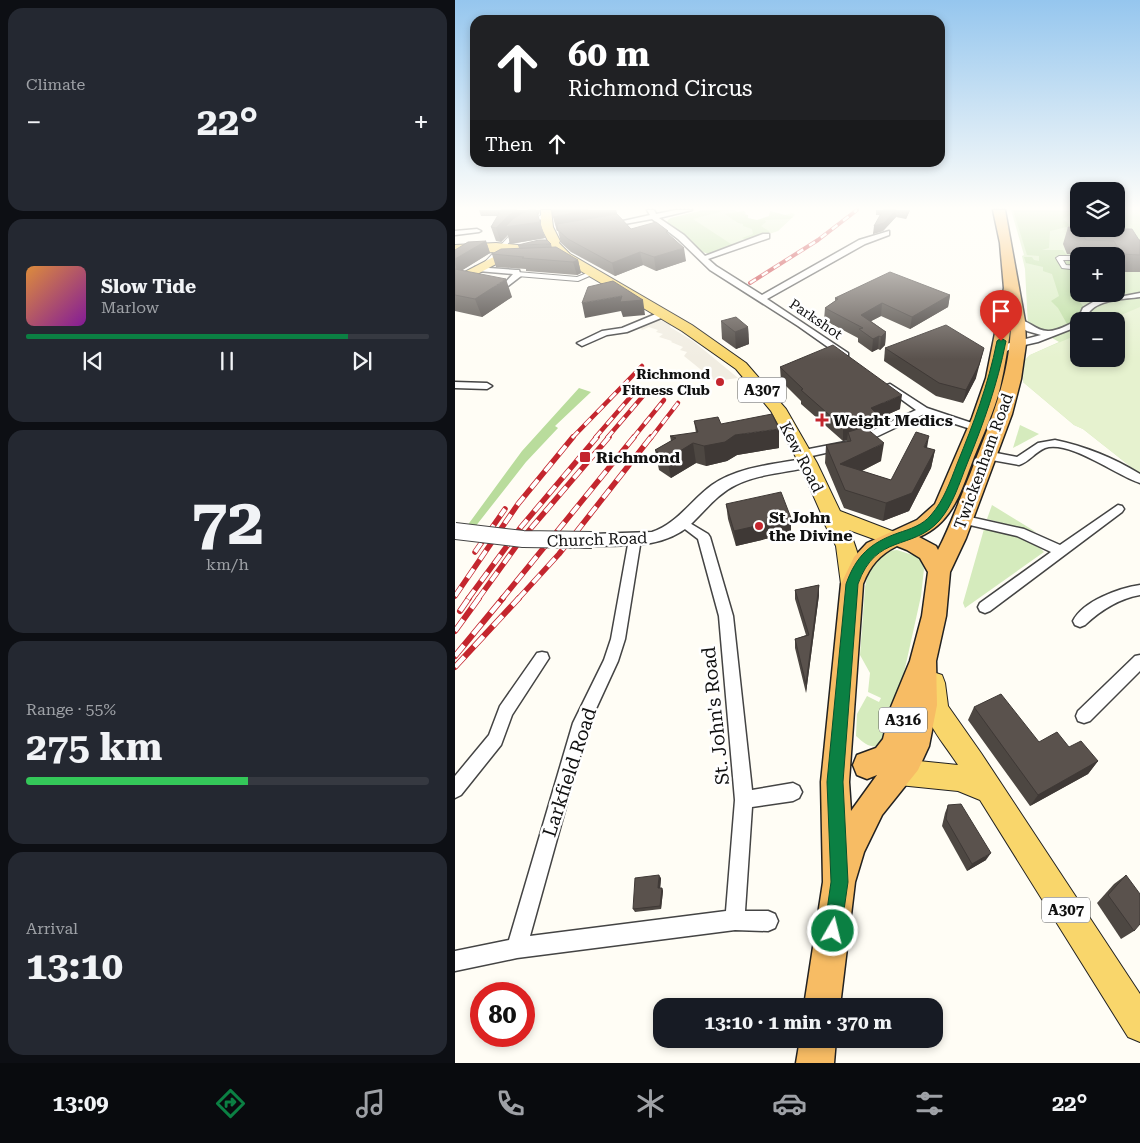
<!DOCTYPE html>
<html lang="en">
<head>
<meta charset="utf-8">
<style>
  body { margin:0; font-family:"Roboto Serif",serif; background:#242831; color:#f1f3f6; height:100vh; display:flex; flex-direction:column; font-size:19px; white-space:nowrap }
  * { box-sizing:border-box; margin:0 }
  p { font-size:16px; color:#9ea1a6 }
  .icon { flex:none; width:28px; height:28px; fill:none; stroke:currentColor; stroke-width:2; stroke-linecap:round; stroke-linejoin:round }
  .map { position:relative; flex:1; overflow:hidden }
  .details { display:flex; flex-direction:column; gap:8px; padding:8px; background:#0d0f14; width:455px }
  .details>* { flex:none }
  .top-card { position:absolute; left:15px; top:15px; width:475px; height:152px; border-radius:15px; box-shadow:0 2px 8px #0003; background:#202124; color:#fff; overflow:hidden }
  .buttons { position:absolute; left:615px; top:182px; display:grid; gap:10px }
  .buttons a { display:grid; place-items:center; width:55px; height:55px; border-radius:10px; background:#171b24; box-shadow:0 2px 8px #0003; font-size:25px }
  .speed { position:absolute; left:15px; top:982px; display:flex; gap:10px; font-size:25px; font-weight:700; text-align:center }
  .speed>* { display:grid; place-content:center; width:65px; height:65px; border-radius:50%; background:#171b24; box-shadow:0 2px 8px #0003; line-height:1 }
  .speed .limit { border:8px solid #d22; background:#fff; color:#111 }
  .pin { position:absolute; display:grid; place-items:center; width:42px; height:42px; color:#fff; margin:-51px -21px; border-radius:50% 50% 50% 0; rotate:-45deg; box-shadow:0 0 5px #0007 }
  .pin .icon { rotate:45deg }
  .me { position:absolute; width:55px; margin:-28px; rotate:8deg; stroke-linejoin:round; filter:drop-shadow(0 0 4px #0008) }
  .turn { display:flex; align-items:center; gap:18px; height:105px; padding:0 15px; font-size:22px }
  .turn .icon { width:65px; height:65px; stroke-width:2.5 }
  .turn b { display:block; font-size:35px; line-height:42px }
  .then { display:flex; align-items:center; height:48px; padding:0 15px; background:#0003; gap:10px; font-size:19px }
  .big { font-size:38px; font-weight:700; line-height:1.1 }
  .details .card { flex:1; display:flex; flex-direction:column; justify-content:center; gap:8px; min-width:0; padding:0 18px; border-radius:15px; background:#242831 }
  .details .dial { align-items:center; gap:0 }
  .dial b { font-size:65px; line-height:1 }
  .song { display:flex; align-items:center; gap:15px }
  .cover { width:60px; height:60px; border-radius:8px; background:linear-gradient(135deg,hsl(30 70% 55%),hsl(290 70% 35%)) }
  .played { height:5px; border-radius:2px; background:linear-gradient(90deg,#0b8043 80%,#363941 80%) }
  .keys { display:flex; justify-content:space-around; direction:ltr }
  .heat { display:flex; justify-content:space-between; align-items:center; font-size:28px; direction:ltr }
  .charge { height:8px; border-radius:4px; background:linear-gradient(90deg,#34c759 55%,#363941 0) }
  .trip { position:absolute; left:198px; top:998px; width:290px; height:50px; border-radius:15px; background:#171b24; box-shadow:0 2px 8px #0003; font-weight:700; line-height:50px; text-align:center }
  .tabs { display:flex; height:80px; justify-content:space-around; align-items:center; background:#090b0e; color:#9ea1a6 }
  .tabs .icon { width:35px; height:35px }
  .tabs .selected { color:#0b8043 }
  .tabs b { font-size:22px; color:#f1f3f6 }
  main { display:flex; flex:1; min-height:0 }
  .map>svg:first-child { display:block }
  .green { fill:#d5ebbd; fill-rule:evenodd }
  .forest { fill:#b9dc9c }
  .pitch { fill:#e6f2cf }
  .plaza { fill:#f1ede2 }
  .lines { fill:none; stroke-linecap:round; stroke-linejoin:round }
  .pedestrian-casing { stroke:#444; stroke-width:2 }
  .minor-casing { stroke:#444; stroke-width:3 }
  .tertiary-casing { stroke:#444; stroke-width:3 }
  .primary-casing { stroke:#222; stroke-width:2 }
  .trunk-casing { stroke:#222; stroke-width:3 }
  .pedestrian { fill:#fff; fill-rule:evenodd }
  .minor { fill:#fff; fill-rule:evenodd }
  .tertiary { fill:#fff; fill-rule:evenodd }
  .primary { fill:#f9d66b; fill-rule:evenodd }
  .trunk { fill:#f7bc64; fill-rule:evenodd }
  .rail-far3-casing { stroke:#c4262e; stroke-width:4 }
  .rail-far2-casing { stroke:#c4262e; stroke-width:4.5 }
  .rail-far1-casing { stroke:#c4262e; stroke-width:5.5 }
  .rail-casing { stroke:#c4262e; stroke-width:6 }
  .rail-far3 { stroke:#fff; stroke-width:2.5; stroke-dasharray:7; stroke-linecap:butt }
  .rail-far2 { stroke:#fff; stroke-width:3; stroke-dasharray:9; stroke-linecap:butt }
  .rail-far1 { stroke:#fff; stroke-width:4; stroke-dasharray:11; stroke-linecap:butt }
  .rail { stroke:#fff; stroke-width:4.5; stroke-dasharray:14; stroke-linecap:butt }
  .tertiary-bridge-casing { stroke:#444; stroke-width:18; stroke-linecap:butt }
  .tertiary-bridge { stroke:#fff; stroke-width:16 }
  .wall { fill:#4d4742 }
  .shaded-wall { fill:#3f3936 }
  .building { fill:#5a524d; stroke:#3f3936 }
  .route { fill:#0b8043; stroke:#07532c }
  .poi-dot { fill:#c4262e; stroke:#fff; stroke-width:2 }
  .labels { text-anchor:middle; stroke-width:5; stroke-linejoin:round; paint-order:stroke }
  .far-street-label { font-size:14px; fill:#111; stroke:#fff }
  .far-poi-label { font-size:14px; font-weight:bold; fill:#111; stroke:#fff; text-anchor:end }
  .shield { fill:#fff; stroke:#585858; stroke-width:1 }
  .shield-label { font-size:15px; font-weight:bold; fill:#111 }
  .poi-label { font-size:16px; font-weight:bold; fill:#111; stroke:#fff; text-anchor:start }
  .street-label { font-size:16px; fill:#111; stroke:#fff }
  .near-street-label { font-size:19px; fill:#111; stroke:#fff }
</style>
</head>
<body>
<main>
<section class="details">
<div class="card"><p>Climate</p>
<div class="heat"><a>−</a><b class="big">22°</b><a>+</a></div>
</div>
<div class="card">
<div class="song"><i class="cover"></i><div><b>Slow Tide</b><p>Marlow</p></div></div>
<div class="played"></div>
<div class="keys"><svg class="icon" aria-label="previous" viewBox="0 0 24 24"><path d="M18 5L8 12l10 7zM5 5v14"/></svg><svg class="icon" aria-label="pause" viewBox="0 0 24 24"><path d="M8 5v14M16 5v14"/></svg><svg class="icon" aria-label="next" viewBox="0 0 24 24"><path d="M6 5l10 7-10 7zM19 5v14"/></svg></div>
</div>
<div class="card dial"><b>72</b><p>km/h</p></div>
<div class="card"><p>Range · 55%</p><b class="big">275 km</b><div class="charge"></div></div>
<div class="card"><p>Arrival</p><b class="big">13:10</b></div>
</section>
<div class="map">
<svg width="685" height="1063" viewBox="0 0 685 1063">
  <rect width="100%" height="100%" fill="#fffdf5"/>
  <!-- green -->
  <g class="green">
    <path d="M249,210H280L295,223L338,213L340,215L323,231L254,254L248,252L212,223L213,220L216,218Z"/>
    <path d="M556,210H624V229H661V210H685V474L628,429L619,425L568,382L570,360L575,355L604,342L585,331L573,327L570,269L567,256L569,255ZM624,256H661V294H624ZM624,321H661V359H624Z"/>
    <path d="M565,425L584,434L558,448Z"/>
    <path d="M537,505L581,532L532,519Z"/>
    <path d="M529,529C551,533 574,535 589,552L510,608L508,603Z"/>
    <path d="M442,550L464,557L469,569L466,596L439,718L429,745C416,749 411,745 401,736L402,714L412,696L424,702L426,698L413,692L415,673L405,655L410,587L413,573L423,558L432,551Z"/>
  </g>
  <!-- forest -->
  <g class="forest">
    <path d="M249,210H272L238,219L279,246L262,253L254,254L248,252L212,223L213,220L216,218Z"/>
    <path d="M558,210L622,211L608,219L616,226L595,231L594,248L587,250H608L614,259L624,265L622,269L616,271L624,286V294H628L631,299L623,300L628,306L623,324H612L603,308L596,301L604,296L597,274L588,271V267L571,263L569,257H577L579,260L584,261V256L572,255Z"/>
    <path d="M289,211L291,213L289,214L293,215V218L302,220L314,216L315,211L338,217L335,219L310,220L311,222L306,226L314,231V234L294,241L287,238L298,234L297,229L288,226V224L283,223L270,214Z"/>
    <path d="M124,388L136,392L100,426L103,428L71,462L20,527L12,526L67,451Z"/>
  </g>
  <!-- pitch -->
  <path class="pitch" d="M685,307V474L628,429L619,425L568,382L570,360L575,355L624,334V359H661V321H652Z"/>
  <!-- plaza -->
  <path class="plaza" d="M204,320L216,324L215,327L238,341L283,378L260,381L229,356L232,352L225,350L228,347L216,342L217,341L204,337L208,334L201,332L203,330L194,327L187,330L185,328Z"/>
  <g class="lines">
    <defs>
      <g id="pedestrian">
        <path d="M88,214L93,215L63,233L32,266H28V264L59,231Z"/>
        <path d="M624,256V260H608L611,265L624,266V270L607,268L601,258L604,256Z"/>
        <path d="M137,271L139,272V274L123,281L62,276L59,274L62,272L122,277Z"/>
      </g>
      <g id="minor">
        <path d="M192,210H199L201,214L221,210H237L204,218L229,235L250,256L308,234H314V238L253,259L261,266L307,295L404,240L434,231V235L410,244L312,299L393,353V357H387L343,326L255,270L223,239L197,219L153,227L150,225L195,215Z"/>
        <path d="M22,229L26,231L24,232L0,235V231Z"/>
        <path d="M20,267L61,270H64L66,276L53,286L49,284L58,274L23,271H20Z"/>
        <path d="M685,293V297C671,299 646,299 635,311C633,313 632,318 630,321H624V326L583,342L557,348L545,355L540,352L551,344L586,335L572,331L560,323V319C572,318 581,332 594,331C603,331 614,324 622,321L628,308L638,302Z"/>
        <path d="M208,311L211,312V316L172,332L152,335L127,346L122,343L147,331L167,328Z"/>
        <path d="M0,382L32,383L37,386L32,389L0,388Z"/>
        <path d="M435,384L472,408L526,426L527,428L522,431L469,414L402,446L348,458L344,457L342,454L344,451L395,441L461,410L432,389V385Z"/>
        <path d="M600,440C629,446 659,458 685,474V483C662,476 615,440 590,448C580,452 574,462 564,465L531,459L525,455L531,451L562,457L583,443Z"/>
        <path d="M663,505L667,506L669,509L667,512L535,611L530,613L525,611L523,607L525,603L596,552L562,536L502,522L500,519L502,516L506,515L569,529L605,545Z"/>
        <path d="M228,519L253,534L255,537L278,616L297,790L338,783L344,786L347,792L344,798L338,801L297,807L290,911H313L320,914L323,921L320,928L313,931L280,930L62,958L0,971V951L54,940L118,723L149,660L156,639L174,539L176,536H184L186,539L170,639L163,661L134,724L75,936L271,911L280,800L264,616L243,539L222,523Z"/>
        <path d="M685,585V595C663,599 646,610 630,625L625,627L620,625L618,621C628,601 664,588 685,585Z"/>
        <path d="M87,652L92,653L94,658L57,715L46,745L6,795L0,798V776L34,735L45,706L82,653Z"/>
        <path d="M685,655V671L635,721L629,723L623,721L621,716L623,711L680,656Z"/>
      </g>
      <path id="tertiary" d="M353,458L358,460L360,463L358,466C333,473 305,473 281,485C262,494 250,511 235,525C207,549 171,545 137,546L131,544L129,540L131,536L137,534L197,532C222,524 236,500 257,485C284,466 322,464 353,458Z"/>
      <g id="primary">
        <path d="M86,210H96L98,227L105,241L104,243L115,254L237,325L291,363L331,409L362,463L385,511L445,534L448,539L445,544L438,546L394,530C400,544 412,576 405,590L397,592L389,590L386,584L381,546L365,515L366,513L344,463L316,411L281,369L227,331L107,260L92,244L93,241L86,227Z"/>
        <path d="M41,243L63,245L69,249L0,286V277L48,252L0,253V245Z"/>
        <path d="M478,672L487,675L490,683L493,706L526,753L685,994V1042L673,1037L525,800L503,791L444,785L434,781L431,772L434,763L444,759L503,765C487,740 455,707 469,675Z"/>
      </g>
      <g id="trunk">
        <path d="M538,210H550L570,321L571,344L566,379L557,414L511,538L495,572L491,616L481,661L482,705L474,746L463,770L427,815L409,852L400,882L385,1006H349L368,882L366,782L386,584L399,557L412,543L462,520L480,504L517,418L531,378L549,288L545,243ZM556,324C555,377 535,423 516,472C505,498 496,525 483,550L481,546L464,537C498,523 507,489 519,457C528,435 539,412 545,388C550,367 553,345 556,324ZM442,546L452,550L465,558L473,572L467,616L455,661L436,707L428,739L421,748L402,755L398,765L402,775L412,779L422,775L396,811L394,782L408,584C415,566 424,555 442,546Z"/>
        <path d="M345,1039H381L379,1063H341Z"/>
      </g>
    </defs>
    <!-- pedestrian casing -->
    <use href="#pedestrian" class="pedestrian-casing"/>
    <!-- minor casing -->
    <use href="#minor" class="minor-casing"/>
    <!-- tertiary casing -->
    <use href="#tertiary" class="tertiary-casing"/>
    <!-- primary casing -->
    <use href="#primary" class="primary-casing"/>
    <!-- trunk casing -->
    <use href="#trunk" class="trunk-casing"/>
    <!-- pedestrian -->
    <use href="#pedestrian" class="pedestrian"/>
    <!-- minor -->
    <use href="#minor" class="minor"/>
    <!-- tertiary -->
    <use href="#tertiary" class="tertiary"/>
    <!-- primary -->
    <use href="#primary" class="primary"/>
    <!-- trunk -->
    <use href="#trunk" class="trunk"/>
    <defs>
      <path id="rail-far3" d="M295,283L363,240L402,210"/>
      <g id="rail-far2">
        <path d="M117,438L187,366"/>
        <path d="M140,438L178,394"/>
        <path d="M152,438L188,396"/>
        <path d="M178,438L209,400"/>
        <path d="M196,438L223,403"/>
      </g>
      <g id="rail-far1">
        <path d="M20,552L50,509"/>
        <path d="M0,596L63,504L118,437"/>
        <path d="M13,599L66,527L142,437"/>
        <path d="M23,599L65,541L154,437"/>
        <path d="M47,599L179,437"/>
        <path d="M63,599L104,554L196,437"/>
      </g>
      <g id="rail">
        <path d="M5,611L14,598"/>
        <path d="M0,631L24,598"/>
        <path d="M0,656L48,598"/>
        <path d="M0,667L64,598"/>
      </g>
    </defs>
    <!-- rail-far3 casing -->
    <use href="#rail-far3" class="rail-far3-casing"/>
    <!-- rail-far2 casing -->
    <use href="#rail-far2" class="rail-far2-casing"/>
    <!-- rail-far1 casing -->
    <use href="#rail-far1" class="rail-far1-casing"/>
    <!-- rail casing -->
    <use href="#rail" class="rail-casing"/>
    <!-- rail-far3 -->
    <use href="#rail-far3" class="rail-far3"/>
    <!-- rail-far2 -->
    <use href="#rail-far2" class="rail-far2"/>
    <!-- rail-far1 -->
    <use href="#rail-far1" class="rail-far1"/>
    <!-- rail -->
    <use href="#rail" class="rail"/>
    <defs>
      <path id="tertiary-bridge" d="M0,531L68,539L137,540"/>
    </defs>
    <!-- tertiary-bridge casing -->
    <use href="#tertiary-bridge" class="tertiary-bridge-casing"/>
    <!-- tertiary-bridge -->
    <use href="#tertiary-bridge" class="tertiary-bridge"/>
  </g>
  <!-- wall -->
  <g class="wall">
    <path d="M24,210H85L84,214L83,215L90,238L55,244L53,235L46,242L41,241L36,227L43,216H26Z"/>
    <path d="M97,210H161L162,214L176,229L213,234L231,261L201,271L188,265L160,276L116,252L106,243L103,231H102Z"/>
    <path d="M421,210H455L451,219L441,217L428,231L418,234L425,215H421Z"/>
    <path d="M613,227L685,240V272H661V256H625L624,254H612L608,244Z"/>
    <path d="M31,241L35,253L7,270L57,297L27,317L0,311V250Z"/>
    <path d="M96,244L97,248L123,260L126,273L122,275L71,271V269L41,267L37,254L64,248L63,245Z"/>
    <path d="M495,295L493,307L455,329L426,316L416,321L431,332L430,345L425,350L423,349L417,352L403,342V338L369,320L370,308L380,301V298Z"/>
    <path d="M266,321L293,327L294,344L281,349L267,339Z"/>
    <path d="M430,348L521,378L508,403L481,396L429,361Z"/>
    <path d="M325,367L445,409L420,420V426L413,430L426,461L407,471L436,480L472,448L480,450L476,468L454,511L428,521L389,508L370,463L371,445L392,442V440L388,441L346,404V401L326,381Z"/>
    <path d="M239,421L266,424L324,448L282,455L272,461L251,466L241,463L216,478L204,470L200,450L216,441L215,436L241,433Z"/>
    <path d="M271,504L336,518V533L281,546L273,519Z"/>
    <path d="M364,585V595L351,693L340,648V639L351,635L340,599V590Z"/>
    <path d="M519,707L584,742L614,747L643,761L633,774L575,806L513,720Z"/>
    <path d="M493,805L531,860L512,871L487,826L490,813Z"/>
    <path d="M671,875L679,931L666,939L642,903L659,884Z"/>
    <path d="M206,878L205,888H207L208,891L206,909L180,912L178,909Z"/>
  </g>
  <!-- shaded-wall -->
  <g class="shaded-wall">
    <path d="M62,210H85L84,214L65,225L85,222L90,238L55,244L53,235L46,242L41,228L54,215Z"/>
    <path d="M133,210H161L163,219L103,230V231H102L98,217Z"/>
    <path d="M441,210V217L428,231L418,234L419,226Z"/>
    <path d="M453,210H455L451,219L452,212Z"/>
    <path d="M31,241L35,253L3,273L0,264V259Z"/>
    <path d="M229,248L231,261L201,271L199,257Z"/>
    <path d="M185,252L188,265L160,276L157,263Z"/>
    <path d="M123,260L126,273L122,275L118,262Z"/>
    <path d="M51,279L57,297L27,317L20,299Z"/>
    <path d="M495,295L493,307L455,329L457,317Z"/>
    <path d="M167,296L188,300L190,315L168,317L166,311L130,318L127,303Z"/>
    <path d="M427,303L426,316L405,327L406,315Z"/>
    <path d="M293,327L294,344L281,349L280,332Z"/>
    <path d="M431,332L430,345L425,350L426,337Z"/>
    <path d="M424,336L423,349L417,352L418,339Z"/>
    <path d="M529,348L521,378L508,403L511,390Z"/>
    <path d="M447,395L445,409L420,420V426L395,439L393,432L392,440L388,441V427L416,408Z"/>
    <path d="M324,429V448L282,455L272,461L251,466L249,446L280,435Z"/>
    <path d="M474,436L471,454L469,447Z"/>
    <path d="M238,443L241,463L216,478L212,459Z"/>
    <path d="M429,443L426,461L386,481L385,464Z"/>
    <path d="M480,450L476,468L454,511L428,521L431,503Z"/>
    <path d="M336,518V533L281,546L279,531Z"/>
    <path d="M364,585V595L351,693V684Z"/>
    <path d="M643,761L633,774L575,806L583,795Z"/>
    <path d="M536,853L531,860L512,871L517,864Z"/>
    <path d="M204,875L206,878L205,891L203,888Z"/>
    <path d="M207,888L208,891L206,909L205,906Z"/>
  </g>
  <!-- building -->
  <g class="building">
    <path d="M46,210H62L54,215L41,228L36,227Z"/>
    <path d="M73,210H81L85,222L50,227L59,218Z"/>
    <path d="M97,210H133L98,217Z"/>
    <path d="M428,210H441L429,223L419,226Z"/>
    <path d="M162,214L176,229L201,222L213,231L211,232L229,248L199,257L185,252L157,263L113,239L103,230L102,224Z"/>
    <path d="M613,227L624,228V229H677L684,240H685V255L666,254L659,241L631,240L629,237H618Z"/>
    <path d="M84,240H92L96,244L63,245Z"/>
    <path d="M31,241L0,259V250L13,242Z"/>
    <path d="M101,247L123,260L118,262L67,258L69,257L37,254L46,249Z"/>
    <path d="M0,269L51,279L20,299L0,295Z"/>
    <path d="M435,272L495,295L457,317L427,303L406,315L431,332L426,337L424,336L418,339L404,329L408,328L370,308L383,299L380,298Z"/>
    <path d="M158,281L188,300L165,302L167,296L127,303L133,287Z"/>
    <path d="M281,317L293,327L280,332L266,321Z"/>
    <path d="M491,325L529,348L524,365L511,390L484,383L430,348Z"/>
    <path d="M378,345L447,395L416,408L421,413L395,425L388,427L346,390L348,389L325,367Z"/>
    <path d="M317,414L324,429L280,435L270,442L249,446L238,443L212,459L200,450L221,438L215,436L243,432L239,421L263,417L266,424Z"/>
    <path d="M410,427L429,443L385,464L436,480L461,432L474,436L469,447L480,450L457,493L431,503L390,490L371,445L396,441L393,432Z"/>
    <path d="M326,492L336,518L279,531L271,504Z"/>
    <path d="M364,585L351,684L340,639L354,635L340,590Z"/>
    <path d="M546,694L584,742L602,732L614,747L626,741L643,761L583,795L519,707Z"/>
    <path d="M506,804L536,853L517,864L491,819L493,805Z"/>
    <path d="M204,875L203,888H207L205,906L178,909L180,878Z"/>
    <path d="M671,875L685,894V924L679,931L653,895Z"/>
  </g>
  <!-- sky -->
  <linearGradient id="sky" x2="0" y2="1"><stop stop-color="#95c6ee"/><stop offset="0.58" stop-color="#fffefa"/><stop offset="1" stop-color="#fffefa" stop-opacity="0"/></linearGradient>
  <rect width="685" height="359" fill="url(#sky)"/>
  <!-- route -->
  <path class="route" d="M546,338L551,341C542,386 529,422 512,464C504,484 498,505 484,521C457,551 421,533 403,584L388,782L393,882L386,931L384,937L378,940L371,937L369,931L376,882L372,782L391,584C401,556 415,543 443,533C455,529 468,525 476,515C489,500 495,482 502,464C519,422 533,386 542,341Z"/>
  <!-- markers -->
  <g class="poi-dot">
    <circle cx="265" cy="382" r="5"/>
    <path d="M364.5 412.5h5v5h5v5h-5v5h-5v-5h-5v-5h5z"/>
    <rect x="124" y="451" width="12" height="12" rx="2.5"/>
    <circle cx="304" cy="526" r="5"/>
  </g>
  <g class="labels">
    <!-- far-street labels -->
    <g class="far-street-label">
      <text transform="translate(361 319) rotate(34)" y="5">Parkshot</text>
    </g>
    <!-- far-poi labels -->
    <g class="far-poi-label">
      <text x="255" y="379">Richmond<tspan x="255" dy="16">Fitness Club</tspan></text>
    </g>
    <!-- shield labels -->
    <g class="shield">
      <rect x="283" y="377.5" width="48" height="25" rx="4"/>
      <rect x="424" y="707.5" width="48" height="25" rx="4"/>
      <rect x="587" y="897.5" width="48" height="25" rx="4"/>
    </g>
    <g class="shield-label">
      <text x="307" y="395">A307</text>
      <text x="448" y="725">A316</text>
      <text x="611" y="915">A307</text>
    </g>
    <!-- poi labels -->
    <g class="poi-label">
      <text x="378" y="426">Weight Medics</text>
      <text x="141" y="463">Richmond</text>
      <text x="314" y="523">St John<tspan x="314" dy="18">the Divine</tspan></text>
    </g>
    <!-- street labels -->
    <g class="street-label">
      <text transform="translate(347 457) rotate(63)" y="6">Kew Road</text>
      <text transform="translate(528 461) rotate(-70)" y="6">Twickenham Road</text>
      <text transform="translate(142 539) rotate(-2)" y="6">Church Road</text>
    </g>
    <!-- near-street labels -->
    <g class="near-street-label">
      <text transform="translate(260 716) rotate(-96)" y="7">St. John's Road</text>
      <text transform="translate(114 772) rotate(-72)" y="7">Larkfield Road</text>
    </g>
  </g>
</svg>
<div class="buttons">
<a><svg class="icon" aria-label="layers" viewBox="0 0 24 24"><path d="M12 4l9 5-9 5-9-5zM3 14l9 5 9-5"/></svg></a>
<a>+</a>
<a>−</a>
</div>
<div class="speed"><div class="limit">80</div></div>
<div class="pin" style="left:546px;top:341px;background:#d93025"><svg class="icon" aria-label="arrive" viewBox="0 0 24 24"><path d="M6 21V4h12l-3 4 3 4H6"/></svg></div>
<svg class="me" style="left:378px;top:931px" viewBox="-20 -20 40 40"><circle r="17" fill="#0b8043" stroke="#fff" stroke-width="3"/><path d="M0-11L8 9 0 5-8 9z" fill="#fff"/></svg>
<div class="trip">13:10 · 1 min · 370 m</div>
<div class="top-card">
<div class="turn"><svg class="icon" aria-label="ahead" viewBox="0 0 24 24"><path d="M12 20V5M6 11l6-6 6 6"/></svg><div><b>60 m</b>Richmond Circus</div></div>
<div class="then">Then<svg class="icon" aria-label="ahead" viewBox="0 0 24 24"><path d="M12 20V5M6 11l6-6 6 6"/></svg></div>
</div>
</div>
</main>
<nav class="tabs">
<b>13:09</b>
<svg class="icon selected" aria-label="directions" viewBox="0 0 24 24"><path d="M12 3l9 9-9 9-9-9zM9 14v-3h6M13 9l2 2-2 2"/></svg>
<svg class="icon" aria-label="music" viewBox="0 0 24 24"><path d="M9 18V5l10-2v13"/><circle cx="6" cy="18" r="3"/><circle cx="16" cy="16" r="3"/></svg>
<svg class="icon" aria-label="phone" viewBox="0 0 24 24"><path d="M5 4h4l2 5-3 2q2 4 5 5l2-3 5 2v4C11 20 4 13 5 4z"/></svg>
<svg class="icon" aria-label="climate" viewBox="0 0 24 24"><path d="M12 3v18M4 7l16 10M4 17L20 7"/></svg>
<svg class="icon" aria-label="car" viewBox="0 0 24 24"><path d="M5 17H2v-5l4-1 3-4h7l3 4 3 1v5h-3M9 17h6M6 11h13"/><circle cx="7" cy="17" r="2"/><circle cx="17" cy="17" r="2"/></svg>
<svg class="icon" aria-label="filters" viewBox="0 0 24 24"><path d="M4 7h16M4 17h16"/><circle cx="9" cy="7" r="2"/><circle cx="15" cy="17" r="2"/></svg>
<b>22°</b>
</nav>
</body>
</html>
